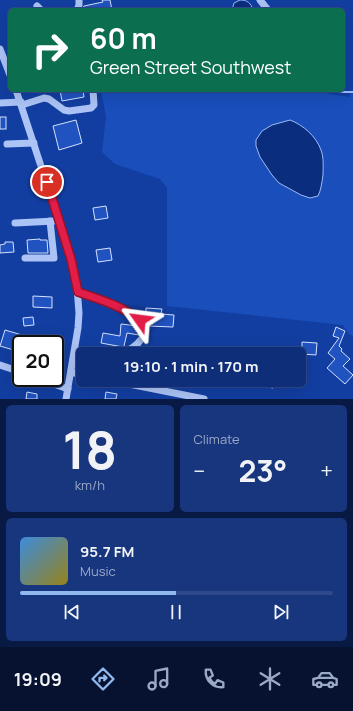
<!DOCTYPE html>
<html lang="en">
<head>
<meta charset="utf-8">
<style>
  body { margin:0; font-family:Manrope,sans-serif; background:#17367e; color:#f1f3f6; height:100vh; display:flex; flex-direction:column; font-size:15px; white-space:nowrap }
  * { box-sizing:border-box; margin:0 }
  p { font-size:13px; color:#9ba8c6 }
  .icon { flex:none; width:22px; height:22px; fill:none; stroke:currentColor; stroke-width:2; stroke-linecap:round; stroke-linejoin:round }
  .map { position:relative; height:399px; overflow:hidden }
  .sheet { display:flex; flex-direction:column; gap:6px; padding:6px; background:#081943; flex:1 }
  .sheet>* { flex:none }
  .banner { position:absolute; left:8px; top:8px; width:337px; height:84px; border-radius:6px; box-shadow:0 4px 16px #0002,0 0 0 1px #2e4a8a; background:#0b6e4f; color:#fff; overflow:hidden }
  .speed { position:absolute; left:12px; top:335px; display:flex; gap:8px; font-size:20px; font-weight:700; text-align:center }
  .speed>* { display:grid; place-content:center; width:52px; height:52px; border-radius:50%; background:#0e2e79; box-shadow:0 4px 16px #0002,0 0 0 1px #2e4a8a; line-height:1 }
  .speed .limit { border:2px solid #111; border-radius:6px; background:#fff; color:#111 }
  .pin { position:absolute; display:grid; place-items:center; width:34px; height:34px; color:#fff; margin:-17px; border:2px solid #fff; border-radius:50%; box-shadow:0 1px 4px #0007 }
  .me { position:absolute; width:44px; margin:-22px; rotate:301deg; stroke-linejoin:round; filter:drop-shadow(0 0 3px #0008) }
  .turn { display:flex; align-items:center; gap:14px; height:84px; padding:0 16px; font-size:18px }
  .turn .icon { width:52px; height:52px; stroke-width:2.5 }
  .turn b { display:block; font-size:28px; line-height:34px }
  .big { font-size:30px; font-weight:700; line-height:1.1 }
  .sheet .tile { flex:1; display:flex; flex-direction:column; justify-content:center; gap:6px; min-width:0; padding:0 14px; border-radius:6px; background:#17367e }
  .sheet .dial { align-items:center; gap:0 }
  .dial b { font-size:52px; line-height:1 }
  .song { display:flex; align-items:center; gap:12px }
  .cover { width:48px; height:48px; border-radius:6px; background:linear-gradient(135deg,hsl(210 70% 55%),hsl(50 70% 35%)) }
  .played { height:4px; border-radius:2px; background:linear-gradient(90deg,#90b9f0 50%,#2e4a8a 50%) }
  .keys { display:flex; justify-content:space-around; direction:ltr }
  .heat { display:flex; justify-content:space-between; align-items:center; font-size:22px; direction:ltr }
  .sheet .tiles { flex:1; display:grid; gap:6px; grid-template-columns:1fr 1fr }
  .tile:last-child { grid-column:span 2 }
  .trip { position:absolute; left:76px; top:347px; width:230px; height:40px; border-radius:6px; background:#0e2e79; box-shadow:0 4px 16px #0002,0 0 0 1px #2e4a8a; font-weight:700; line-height:40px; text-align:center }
  .tabs { display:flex; height:64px; justify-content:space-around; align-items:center; background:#061230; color:#9ba8c6 }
  .tabs .icon { width:28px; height:28px }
  .tabs .on { color:#90b9f0 }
  .tabs b { font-size:18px; color:#f1f3f6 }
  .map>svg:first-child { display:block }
  .green { fill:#194ebb }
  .water { fill:#0b2d7d; stroke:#9dbbf8 }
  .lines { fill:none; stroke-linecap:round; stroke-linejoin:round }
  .stream { stroke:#9dbbf8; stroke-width:2 }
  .building { fill:#2053c0; stroke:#d4e1fe }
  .minor { stroke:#abc3f5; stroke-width:7 }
  .route-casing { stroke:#92132f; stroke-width:10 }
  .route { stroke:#e11d48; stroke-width:7 }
</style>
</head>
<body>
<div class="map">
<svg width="353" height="399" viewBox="0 0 353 399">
  <rect width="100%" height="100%" fill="#123ea1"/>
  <!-- green -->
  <path class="green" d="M101,90H305L349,97L353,90V336L349,334L343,325L167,306V188L160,179L115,164L102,152L106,117Z"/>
  <!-- water -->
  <g class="water">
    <path d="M240,0C247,0 251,3 253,10H232L234,3Z"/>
    <path d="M290,120C303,125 316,136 321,150C324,158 323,167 323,175C322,182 321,190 318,196L310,198L301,195L279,183L272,175L260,157L256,146V140L262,131L272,125Z"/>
  </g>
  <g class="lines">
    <!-- stream -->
    <g class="stream">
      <path d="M327,90H331"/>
      <path d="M333,90L341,92H353"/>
    </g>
  </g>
  <!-- building -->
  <g class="building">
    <path d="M102,0H110L112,10H82L84,6L103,2Z"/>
    <path d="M60,90H83L84,97L62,101Z"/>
    <rect x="0" y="117" width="6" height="12"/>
    <path d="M76,120L82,143L59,150L53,126Z"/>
    <path d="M106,206L108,218L95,220L93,208Z"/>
    <path d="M40,239V240H47L48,253H28L27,240Z"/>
    <path d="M5,242H13L14,252L0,253V245L5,244Z"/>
    <path d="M110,248L112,260L98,262L96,250Z"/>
    <path d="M33,296L52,297V308L33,307Z"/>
    <path d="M146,308L162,309L161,314L174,315L173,327L148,326L146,320Z"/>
    <path d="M33,317L34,325L24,326L23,318Z"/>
    <path d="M121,324L138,326L139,333V335L127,333L124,346L123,347L101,343L103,333L120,336Z"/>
    <path d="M336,327L345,331L339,346L342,349L341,351L350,359L343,366L353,375L345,384L327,368L335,359L328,353L339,338L333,336Z"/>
    <path d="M5,330L22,335L17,351L0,346Z"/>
    <path d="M302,342L317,343L316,355L302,354Z"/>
    <path d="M258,348L275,351V354H257Z"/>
    <path d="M256,380H274L273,388L256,385Z"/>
    <path d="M27,392L37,394V399H26Z"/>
    <path d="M106,392L117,394L116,399H105Z"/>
  </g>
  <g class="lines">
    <!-- minor -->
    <g class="minor">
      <path d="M260,0L268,10"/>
      <path d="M37,6L41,10"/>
      <path d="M77,10L79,5V0"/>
      <path d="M0,49L10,75"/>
      <path d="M16,90L59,221L71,259L77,287L79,313L78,328L66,399"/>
      <path d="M0,103L21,102"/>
      <path d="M22,105L44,98L49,99L64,110L69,111L91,108L94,105L93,90"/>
      <path d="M7,144L34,143"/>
      <path d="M15,223L55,221"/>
      <path d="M25,258H54L50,221"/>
      <path d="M78,292C90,296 133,310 140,320C142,322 143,326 144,329C145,332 145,334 143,337C137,346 127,352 117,354"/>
      <path d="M75,349L88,354"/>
      <path d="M0,365L21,372"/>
      <path d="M71,372L83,375"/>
      <path d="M37,378L68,389"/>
      <path d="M109,380L204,399"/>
    </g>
  </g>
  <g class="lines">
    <defs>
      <path id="route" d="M47,182L71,259L78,292C99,299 122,306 140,320"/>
    </defs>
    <!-- route casing -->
    <use href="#route" class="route-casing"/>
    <!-- route -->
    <use href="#route" class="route"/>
  </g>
</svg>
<div class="speed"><div class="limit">20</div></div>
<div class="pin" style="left:47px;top:182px;background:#d93025"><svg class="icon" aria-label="arrive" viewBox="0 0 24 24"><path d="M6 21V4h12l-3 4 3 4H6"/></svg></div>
<svg class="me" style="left:140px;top:320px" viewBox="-20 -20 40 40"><path d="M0-17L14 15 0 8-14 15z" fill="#e11d48" stroke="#fff" stroke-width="4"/></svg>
<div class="trip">19:10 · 1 min · 170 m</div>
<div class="banner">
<div class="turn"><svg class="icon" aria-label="right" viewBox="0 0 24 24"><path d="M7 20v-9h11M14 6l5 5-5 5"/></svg><div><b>60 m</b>Green Street Southwest</div></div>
</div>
</div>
<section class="sheet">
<div class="tiles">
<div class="tile dial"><b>18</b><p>km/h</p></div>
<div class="tile"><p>Climate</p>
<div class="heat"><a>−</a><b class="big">23°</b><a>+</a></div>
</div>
<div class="tile">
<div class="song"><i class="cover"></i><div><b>95.7 FM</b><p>Music</p></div></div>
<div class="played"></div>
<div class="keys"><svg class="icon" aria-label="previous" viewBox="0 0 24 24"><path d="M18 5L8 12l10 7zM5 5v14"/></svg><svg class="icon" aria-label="pause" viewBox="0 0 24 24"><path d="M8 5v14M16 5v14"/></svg><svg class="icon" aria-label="next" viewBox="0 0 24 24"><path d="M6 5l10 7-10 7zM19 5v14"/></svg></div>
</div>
</div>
</section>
<nav class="tabs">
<b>19:09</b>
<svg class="icon on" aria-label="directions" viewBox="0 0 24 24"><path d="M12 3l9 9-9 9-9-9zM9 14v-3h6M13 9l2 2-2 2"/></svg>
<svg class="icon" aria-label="music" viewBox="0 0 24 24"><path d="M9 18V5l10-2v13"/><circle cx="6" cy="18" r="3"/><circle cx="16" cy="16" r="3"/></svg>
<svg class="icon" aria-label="phone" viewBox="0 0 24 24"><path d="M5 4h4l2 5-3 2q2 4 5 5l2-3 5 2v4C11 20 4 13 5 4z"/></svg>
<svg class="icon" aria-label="climate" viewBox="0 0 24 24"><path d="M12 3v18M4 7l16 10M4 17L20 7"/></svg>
<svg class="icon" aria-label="car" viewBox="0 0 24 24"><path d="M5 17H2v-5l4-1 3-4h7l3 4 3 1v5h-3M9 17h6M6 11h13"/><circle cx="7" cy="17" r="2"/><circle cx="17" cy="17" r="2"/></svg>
</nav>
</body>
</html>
